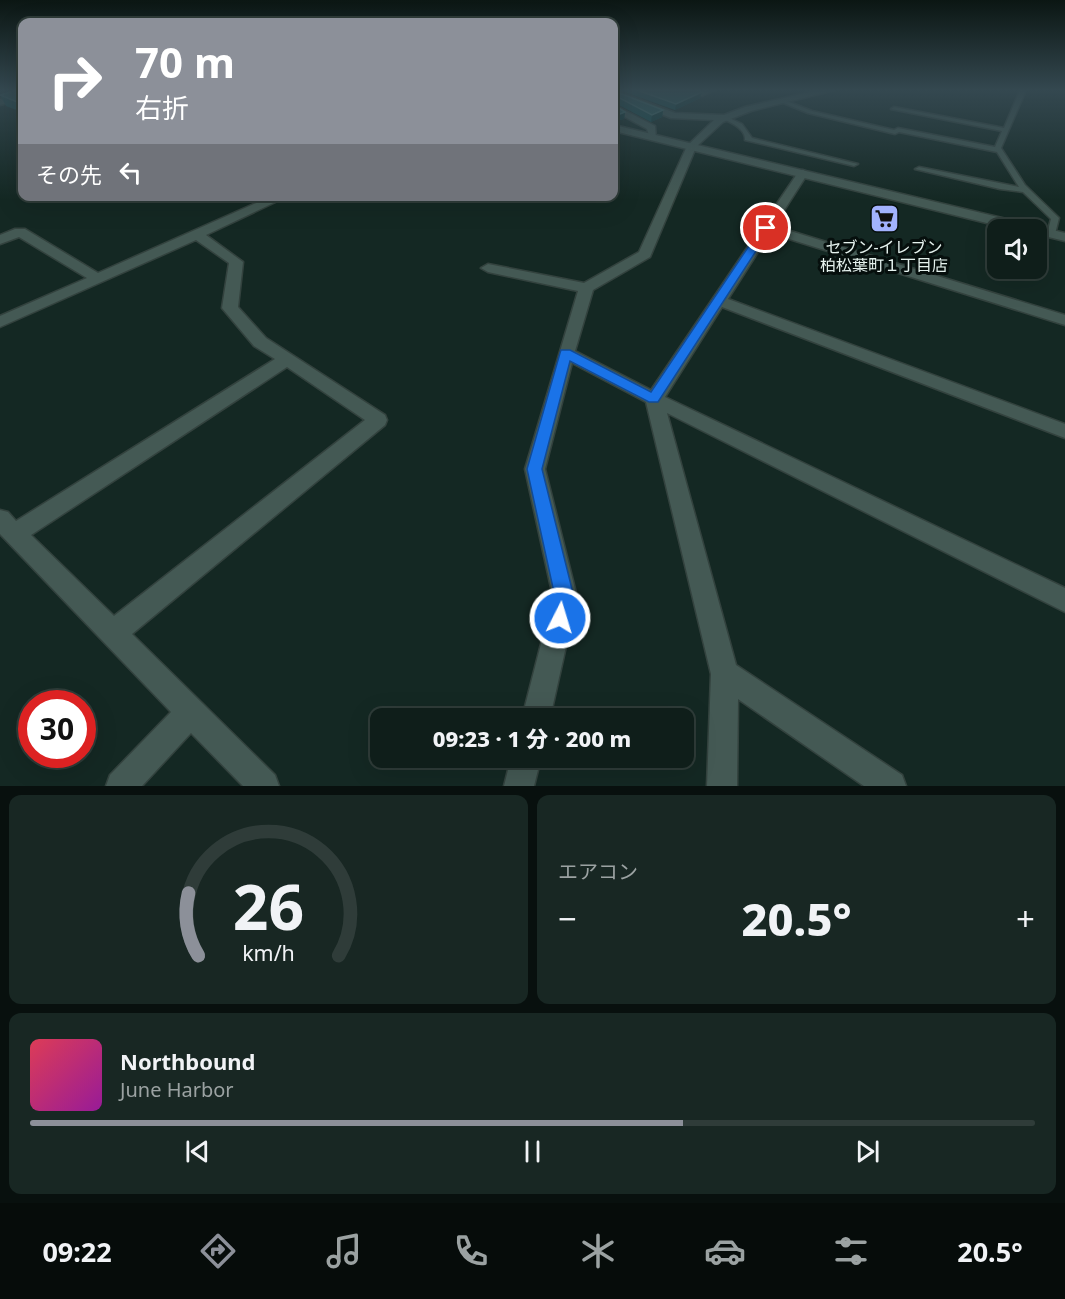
<!DOCTYPE html>
<html lang="ja">
<head>
<meta charset="utf-8">
<style>
  body { margin:0; font-family:"Noto Sans","Noto Sans JP",sans-serif; background:#182723; color:#f1f3f6; height:100vh; display:flex; flex-direction:column; font-size:22px; white-space:nowrap }
  * { box-sizing:border-box; margin:0 }
  p { font-size:20px; color:#9ba2a2 }
  .icon { flex:none; width:33px; height:33px; fill:none; stroke:currentColor; stroke-width:2; stroke-linecap:round; stroke-linejoin:round }
  .map { position:relative; height:786px; overflow:hidden }
  .side { display:flex; flex-direction:column; gap:9px; padding:9px; background:#08100e; flex:1 }
  .side>* { flex:none }
  .guide { position:absolute; left:18px; top:18px; width:600px; height:183px; border-radius:12px; box-shadow:0 6px 24px #0002,0 0 0 2px #2f3c39; background:#8c9099; color:#fff; overflow:hidden }
  .fabs { position:absolute; left:987px; top:219px; display:grid; gap:12px }
  .fabs a { display:grid; place-items:center; width:60px; height:60px; border-radius:12px; background:#0f1e1a; box-shadow:0 6px 24px #0002,0 0 0 2px #2f3c39; font-size:30px }
  .speed { position:absolute; left:18px; top:690px; display:flex; gap:12px; font-size:30px; font-weight:700; text-align:center }
  .speed>* { display:grid; place-content:center; width:78px; height:78px; border-radius:50%; background:#0f1e1a; box-shadow:0 6px 24px #0002,0 0 0 2px #2f3c39; line-height:1 }
  .speed .limit { border:9px solid #d22; background:#fff; color:#111 }
  .pin { position:absolute; display:grid; place-items:center; width:51px; height:51px; color:#fff; margin:-26px; border:3px solid #fff; border-radius:50%; box-shadow:0 2px 6px #0007 }
  .me { position:absolute; width:66px; margin:-33px; rotate:5deg; stroke-linejoin:round; filter:drop-shadow(0 0 4px #0008) }
  .turn { display:flex; align-items:center; gap:21px; height:126px; padding:0 18px; font-size:27px }
  .turn .icon { width:78px; height:78px; stroke-width:2.5 }
  .turn b { display:block; font-size:42px; line-height:51px }
  .then { display:flex; align-items:center; height:57px; padding:0 18px; background:#0003; gap:12px; font-size:22px }
  .big { font-size:45px; font-weight:800; line-height:1.1 }
  .side .tile { flex:1; display:flex; flex-direction:column; justify-content:center; gap:9px; min-width:0; padding:0 21px; border-radius:12px; background:#182723 }
  .side .dial { align-items:center; gap:0 }
  .dial svg { height:156px; overflow:visible; fill:none; stroke:#2f3c39; stroke-width:7; stroke-linecap:round; text-anchor:middle }
  .dial text { fill:#f1f3f6; stroke:none }
  .song { display:flex; align-items:center; gap:18px }
  .cover { width:72px; height:72px; border-radius:9px; background:linear-gradient(135deg,hsl(350 70% 55%),hsl(300 70% 35%)) }
  .played { height:6px; border-radius:3px; background:linear-gradient(90deg,#8c9099 65%,#2f3c39 65%) }
  .keys { display:flex; justify-content:space-around; direction:ltr }
  .heat { display:flex; justify-content:space-between; align-items:center; font-size:33px; direction:ltr }
  .side .tiles { flex:1; display:grid; gap:9px; grid-template-columns:1fr 1fr }
  .tile:last-child { grid-column:span 2 }
  .trip { position:absolute; left:370px; top:708px; width:324px; height:60px; border-radius:12px; background:#0f1e1a; box-shadow:0 6px 24px #0002,0 0 0 2px #2f3c39; font-weight:800; line-height:60px; text-align:center }
  .menu { display:flex; height:96px; justify-content:space-around; align-items:center; background:#060c0a; color:#9ba2a2 }
  .menu .icon { width:42px; height:42px }
  .menu .current { color:#8c9099 }
  .menu b { font-size:27px; color:#f1f3f6 }
  .map>svg:first-child { display:block }
  .lines { fill:none; stroke-linecap:round; stroke-linejoin:round }
  .service-casing { stroke:#33423e; stroke-width:3 }
  .minor-casing { stroke:#33423e; stroke-width:3 }
  .tertiary-casing { stroke:#33423e; stroke-width:3 }
  .service { fill:#445954; fill-rule:evenodd }
  .minor { fill:#445954; fill-rule:evenodd }
  .tertiary { fill:#445954; fill-rule:evenodd }
  .wall { fill:#114f50 }
  .shaded-wall { fill:#093837 }
  .building { fill:#286161; stroke:#457877; stroke-width:1.5 }
  .route { fill:#1a73e8; stroke:#114b97; stroke-width:1.5 }
  .labels { text-anchor:middle; stroke-width:6; stroke-linejoin:round; paint-order:stroke }
  .far-poi-label { font-size:16px; fill:#e5f2ee; stroke:#060f0d }
</style>
</head>
<body>
<div class="map">
<svg width="1065" height="786" viewBox="0 0 1065 786">
  <rect width="100%" height="100%" fill="#142823"/>
  <g class="lines">
    <defs>
      <g id="service">
        <path d="M1020,90H1026L1001,148L1025,185L1059,218L1055,234L1051,237L1047,234L1051,219L1023,192L1000,189L915,169L919,167L1019,187L997,152L899,132L895,134L808,113L781,102L784,100L812,111L894,130L898,128L995,147L1002,131L891,109L894,107L1004,128Z"/>
        <path d="M725,116L742,124L752,138L858,164L854,166L745,140C746,130 733,123 723,119Z"/>
      </g>
      <g id="minor">
        <path d="M614,90L675,113L724,115L745,107L819,90H835L751,111L723,122L696,147L650,257L593,290L575,351L651,390L799,171L803,170L808,173L774,226L1065,315V325L770,233L728,299L1065,424V438L722,307L665,397L1065,588V612L667,413L736,665L902,775L906,786H864L738,699L737,786H707L711,674L646,402L572,363L545,469L577,597L550,718H522L553,597L525,469L578,291L488,272L481,268L488,264L584,283L639,252L687,146L714,120L671,118L614,95Z"/>
        <path d="M678,90H715L702,96Z"/>
        <path d="M22,95V99L0,105V99Z"/>
        <path d="M614,105L655,126L656,139H650L647,129L614,111Z"/>
        <path d="M272,196H288L206,235L243,262L238,307L266,338L385,415L387,420L385,425L132,634L275,775L279,786H243L191,733L142,786H106L110,775L171,712L0,534V510L8,512L16,521L275,359L254,346L222,308L229,263L196,240L0,327V316L87,278L19,237L0,244V235L15,229H25L98,273ZM287,367L365,420L114,616L31,535Z"/>
        <path d="M511,758H541L534,786H504Z"/>
      </g>
      <path id="tertiary" d="M614,125L1065,233V241L1036,234V230H1015L614,131Z"/>
    </defs>
    <!-- service casing -->
    <use href="#service" class="service-casing"/>
    <!-- minor casing -->
    <use href="#minor" class="minor-casing"/>
    <!-- tertiary casing -->
    <use href="#tertiary" class="tertiary-casing"/>
    <!-- service -->
    <use href="#service" class="service"/>
    <!-- minor -->
    <use href="#minor" class="minor"/>
    <!-- tertiary -->
    <use href="#tertiary" class="tertiary"/>
  </g>
  <!-- wall -->
  <g class="wall">
    <path d="M22,90V112L6,106L0,95Z"/>
    <path d="M614,90L663,110L662,117L651,122L615,103Z"/>
    <path d="M619,90H697L702,92L700,98L675,110Z"/>
    <path d="M614,105L625,112L624,119L619,120L614,119Z"/>
  </g>
  <!-- shaded-wall -->
  <g class="shaded-wall">
    <path d="M702,92L700,98L675,110L676,104Z"/>
    <path d="M663,110L662,117L651,122L652,115Z"/>
    <path d="M625,112L624,119L619,120L620,114Z"/>
  </g>
  <!-- building -->
  <g class="building">
    <path d="M17,90H22V104L0,95Z"/>
    <path d="M614,90V91L663,110L652,115L616,96L614,97Z"/>
    <path d="M637,90H697L702,92L676,104Z"/>
    <path d="M614,105L625,112L620,114L614,112Z"/>
  </g>
  <!-- sky -->
  <linearGradient id="sky" x2="0" y2="1"><stop stop-color="#0b1613"/><stop offset="0.45" stop-color="#344850"/><stop offset="1" stop-color="#344850" stop-opacity="0"/></linearGradient>
  <rect width="1065" height="200" fill="url(#sky)"/>
  <!-- route -->
  <path class="route" d="M766,225L771,228L658,402H649L570,361L542,469L574,597L567,624L560,627L553,624L550,618L555,597L527,469L560,353L561,350H570L651,392L761,228Z"/>
  <!-- icons -->
  <defs>
    <symbol id="supermarket-square" viewBox="-11 -11 22 22"><rect x="-9" y="-9" width="18" height="18" rx="4" fill="#a2b2fd" stroke="#060f0d"/><path d="M-6-5.5h2.5l.6 2H6L4.5 2H-2.5L-4.4-4H-6ZM-1.5 3.2a1.3 1.3 0 1 0 .1 0ZM3 3.2a1.3 1.3 0 1 0 .1 0Z" fill="#111"/></symbol>
  </defs>
  <g fill-rule="evenodd">
    <use href="#supermarket-square" x="868" y="202" width="33" height="33"/>
  </g>
  <g class="labels">
    <!-- far-poi labels -->
    <g class="far-poi-label">
      <text x="884" y="253">セブン-イレブン<tspan x="884" dy="18">柏松葉町１丁目店</tspan></text>
    </g>
  </g>
</svg>
<div class="fabs">
<a><svg class="icon" aria-label="sound" viewBox="0 0 24 24"><path d="M4 9h4l5-4v14l-5-4H4zM17 9q2 3 0 6"/></svg></a>
</div>
<div class="speed"><div class="limit">30</div></div>
<div class="pin" style="left:766px;top:228px;background:#d93025"><svg class="icon" aria-label="arrive" viewBox="0 0 24 24"><path d="M6 21V4h12l-3 4 3 4H6"/></svg></div>
<svg class="me" style="left:560px;top:618px" viewBox="-20 -20 40 40"><circle r="17" fill="#1a73e8" stroke="#fff" stroke-width="3"/><path d="M0-11L8 9 0 5-8 9z" fill="#fff"/></svg>
<div class="trip">09:23 · 1 分 · 200 m</div>
<div class="guide">
<div class="turn"><svg class="icon" aria-label="right" viewBox="0 0 24 24"><path d="M7 20v-9h11M14 6l5 5-5 5"/></svg><div><b>70 m</b>右折</div></div>
<div class="then">その先<svg class="icon" aria-label="left" viewBox="0 0 24 24"><path d="M17 20v-9H6M10 6l-5 5 5 5"/></svg></div>
</div>
</div>
<section class="side">
<div class="tiles">
<div class="tile dial"><svg viewBox="0 0 100 80">
<path d="M14 69A42 42 0 1 1 86 69"/>
<path d="M14 69A42 42 0 0 1 9 37" stroke="#8c9099"/>
<text x="50" y="56" font-size="32" font-weight="700">26</text>
<text x="50" y="72" font-size="11">km/h</text>
</svg></div>
<div class="tile"><p>エアコン</p>
<div class="heat"><a>−</a><b class="big">20.5°</b><a>+</a></div>
</div>
<div class="tile">
<div class="song"><i class="cover"></i><div><b>Northbound</b><p>June Harbor</p></div></div>
<div class="played"></div>
<div class="keys"><svg class="icon" aria-label="previous" viewBox="0 0 24 24"><path d="M18 5L8 12l10 7zM5 5v14"/></svg><svg class="icon" aria-label="pause" viewBox="0 0 24 24"><path d="M8 5v14M16 5v14"/></svg><svg class="icon" aria-label="next" viewBox="0 0 24 24"><path d="M6 5l10 7-10 7zM19 5v14"/></svg></div>
</div>
</div>
</section>
<nav class="menu">
<b>09:22</b>
<svg class="icon current" aria-label="directions" viewBox="0 0 24 24"><path d="M12 3l9 9-9 9-9-9zM9 14v-3h6M13 9l2 2-2 2"/></svg>
<svg class="icon" aria-label="music" viewBox="0 0 24 24"><path d="M9 18V5l10-2v13"/><circle cx="6" cy="18" r="3"/><circle cx="16" cy="16" r="3"/></svg>
<svg class="icon" aria-label="phone" viewBox="0 0 24 24"><path d="M5 4h4l2 5-3 2q2 4 5 5l2-3 5 2v4C11 20 4 13 5 4z"/></svg>
<svg class="icon" aria-label="climate" viewBox="0 0 24 24"><path d="M12 3v18M4 7l16 10M4 17L20 7"/></svg>
<svg class="icon" aria-label="car" viewBox="0 0 24 24"><path d="M5 17H2v-5l4-1 3-4h7l3 4 3 1v5h-3M9 17h6M6 11h13"/><circle cx="7" cy="17" r="2"/><circle cx="17" cy="17" r="2"/></svg>
<svg class="icon" aria-label="filters" viewBox="0 0 24 24"><path d="M4 7h16M4 17h16"/><circle cx="9" cy="7" r="2"/><circle cx="15" cy="17" r="2"/></svg>
<b>20.5°</b>
</nav>
</body>
</html>
